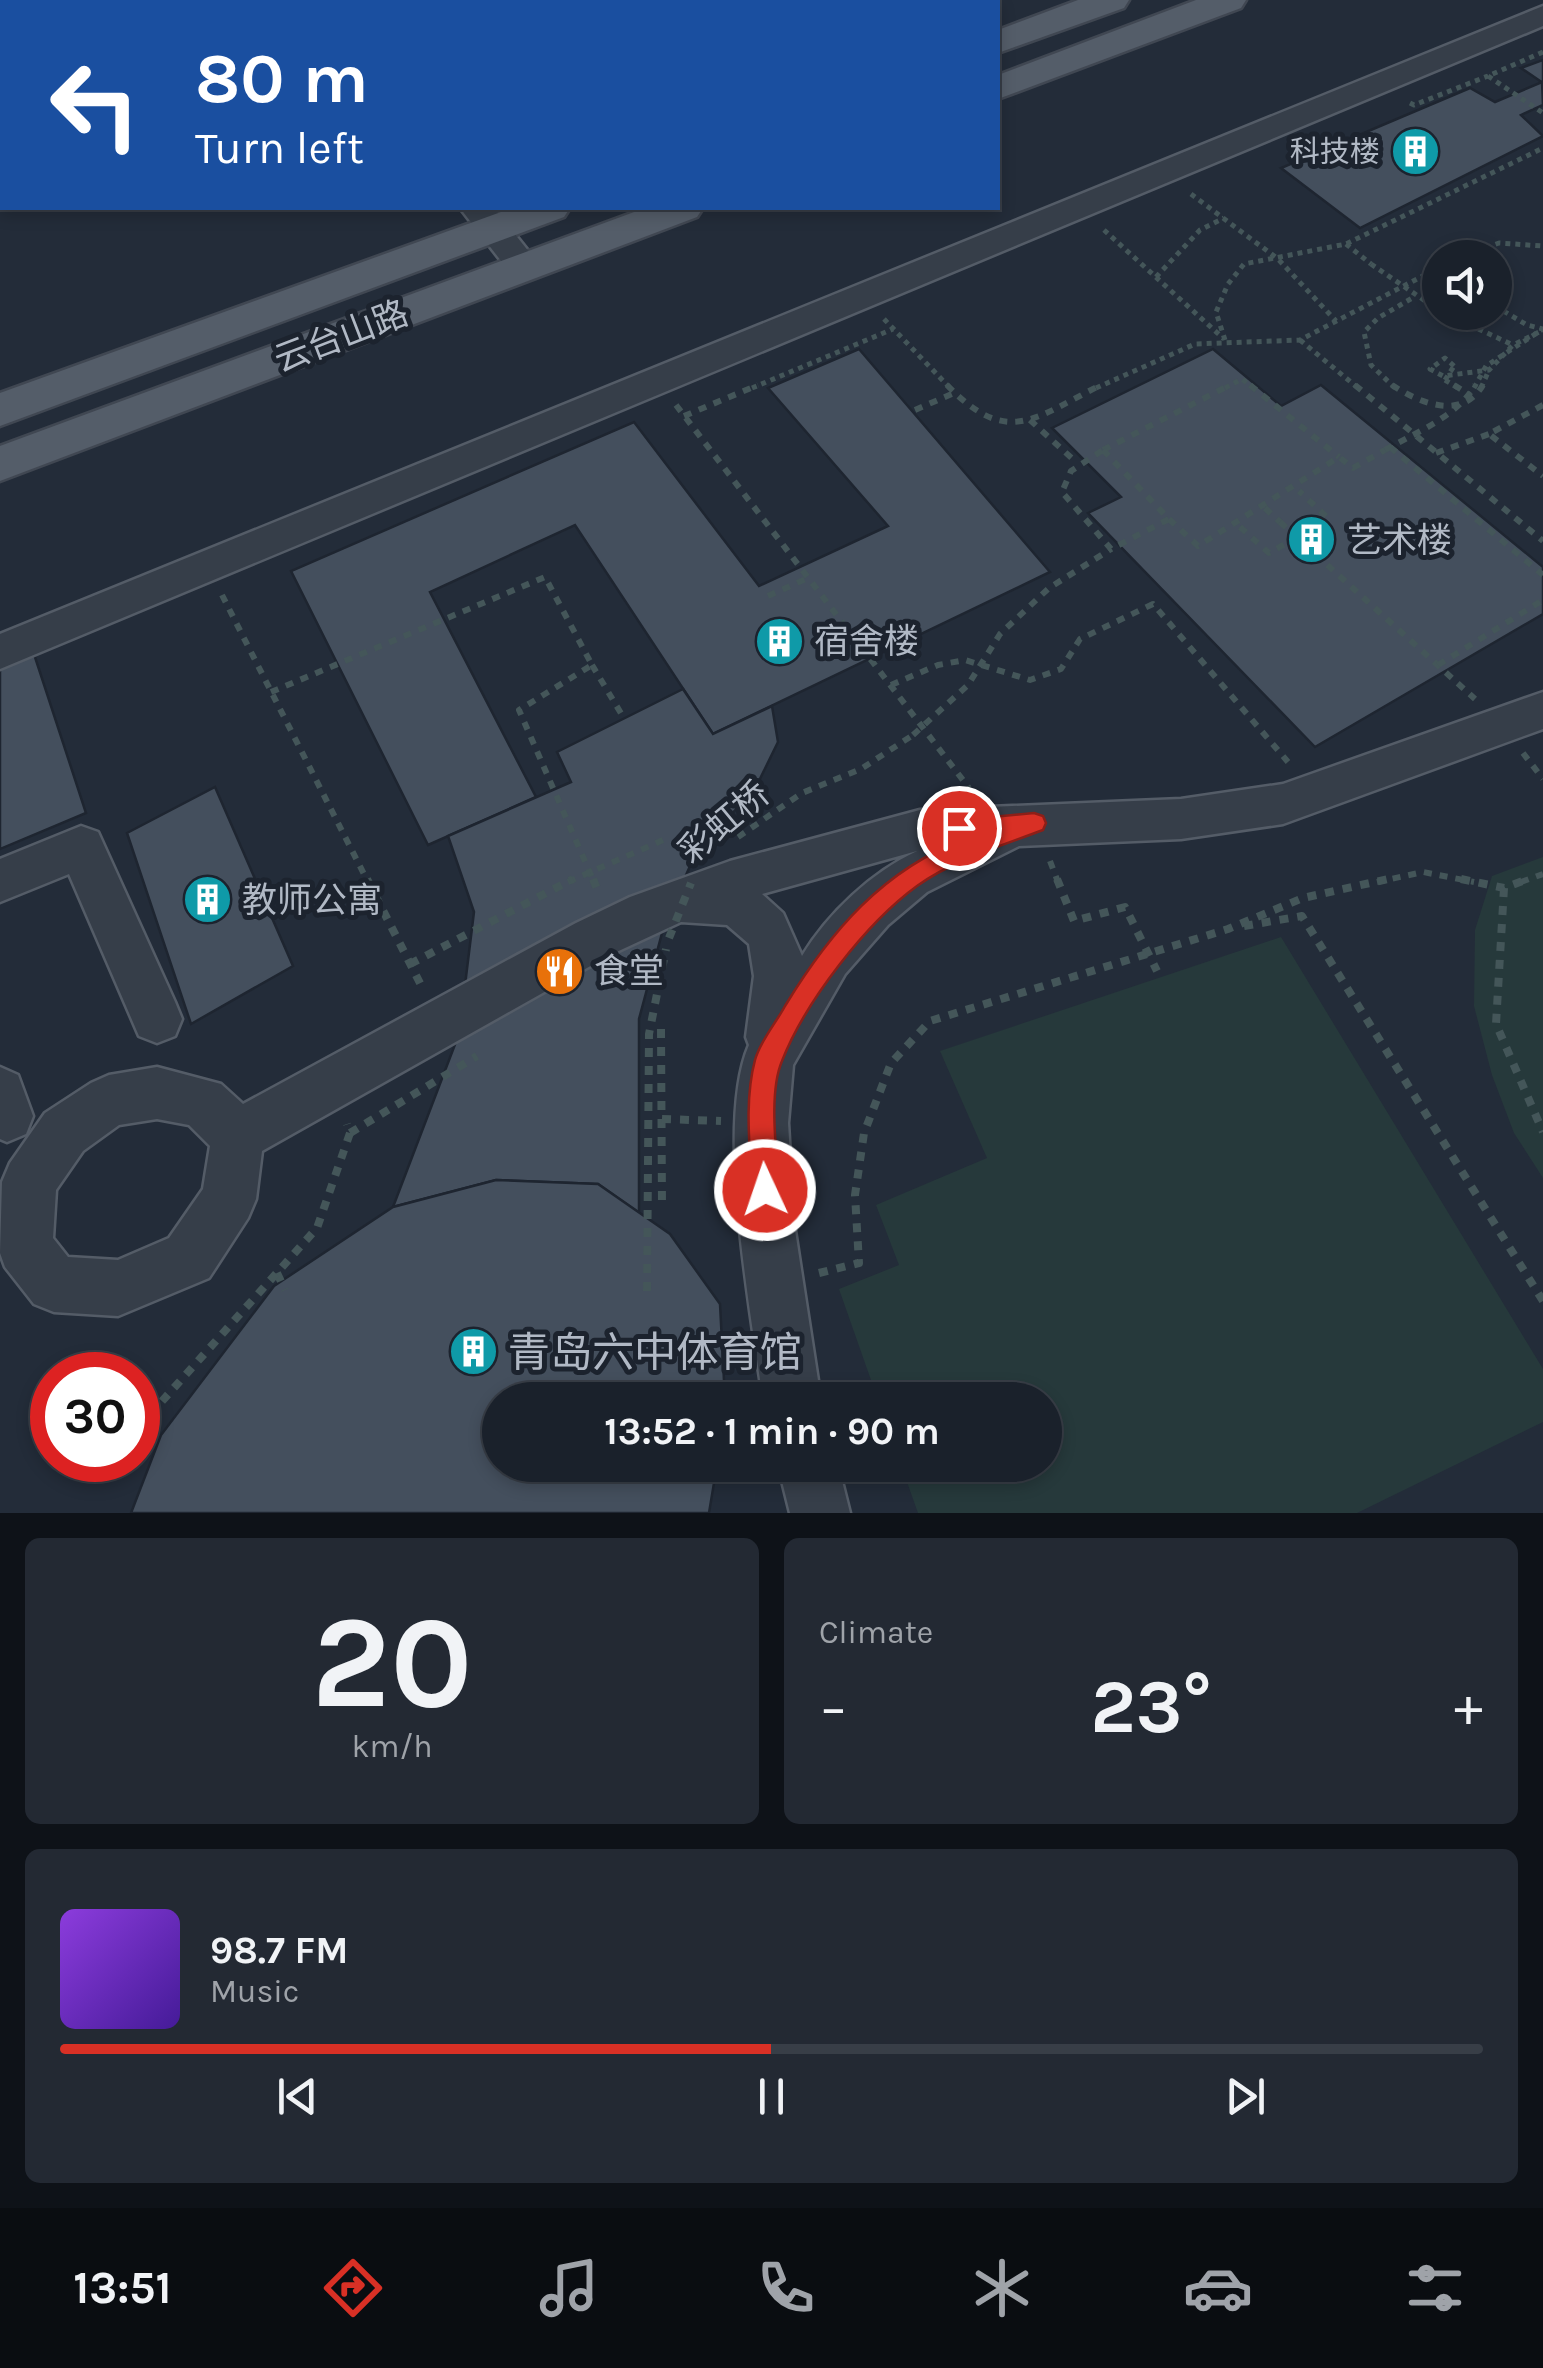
<!DOCTYPE html>
<html lang="en">
<head>
<meta charset="utf-8">
<style>
  body { margin:0; font-family:Karla,"Noto Sans SC",sans-serif; background:#232933; color:#f1f3f6; height:100vh; display:flex; flex-direction:column; font-size:38px; white-space:nowrap }
  * { box-sizing:border-box; margin:0 }
  p { font-size:32px; color:#9fa3a9 }
  .icon { flex:none; width:55px; height:55px; fill:none; stroke:currentColor; stroke-width:2; stroke-linecap:round; stroke-linejoin:round }
  .map { position:relative; height:1513px; overflow:hidden }
  .panel { display:flex; flex-direction:column; gap:25px; padding:25px; background:#0e1218; flex:1 }
  .panel>* { flex:none }
  .top-card { position:absolute; left:0px; top:0px; width:1000px; height:210px; box-shadow:0 5px 15px #0003,0 0 0 2px #383e47; background:#1a4fa0; color:#fff; overflow:hidden }
  .buttons { position:absolute; left:1422px; top:240px; display:grid; gap:20px }
  .buttons a { display:grid; place-items:center; width:90px; height:90px; border-radius:50%; background:#1a212b; box-shadow:0 5px 15px #0003,0 0 0 2px #383e47; font-size:50px }
  .speed { position:absolute; left:30px; top:1352px; display:flex; gap:20px; font-size:50px; font-weight:700; text-align:center }
  .speed>* { display:grid; place-content:center; width:130px; height:130px; border-radius:50%; background:#1a212b; box-shadow:0 5px 15px #0003,0 0 0 2px #383e47; line-height:1 }
  .speed .limit { border:15px solid #d22; background:#fff; color:#111 }
  .pin { position:absolute; display:grid; place-items:center; width:85px; height:85px; color:#fff; margin:-42px; border:5px solid #fff; border-radius:50%; box-shadow:0 2px 10px #0007 }
  .me { position:absolute; width:110px; margin:-55px; rotate:357deg; stroke-linejoin:round; filter:drop-shadow(0 0 8px #0008) }
  .turn { display:flex; align-items:center; gap:35px; height:210px; padding:0 30px; font-size:45px }
  .turn .icon { width:130px; height:130px; stroke-width:2.5 }
  .turn b { display:block; font-size:70px; line-height:85px }
  .big { font-size:75px; font-weight:700; line-height:1.1 }
  .panel .card { flex:1; display:flex; flex-direction:column; justify-content:center; gap:15px; min-width:0; padding:0 35px; border-radius:15px; background:#232933 }
  .panel .dial { align-items:center; gap:0 }
  .dial b { font-size:130px; line-height:1 }
  .song { display:flex; align-items:center; gap:30px }
  .cover { width:120px; height:120px; border-radius:15px; background:linear-gradient(135deg,hsl(270 70% 55%),hsl(260 70% 35%)) }
  .played { height:10px; border-radius:5px; background:linear-gradient(90deg,#d93025 50%,#383e47 50%) }
  .keys { display:flex; justify-content:space-around; direction:ltr }
  .heat { display:flex; justify-content:space-between; align-items:center; font-size:55px; direction:ltr }
  .panel .tiles { flex:1; display:grid; gap:25px; grid-template-columns:1fr 1fr }
  .card:last-child { grid-column:span 2 }
  .trip { position:absolute; left:482px; top:1382px; width:580px; height:100px; border-radius:50px; background:#1a212b; box-shadow:0 5px 15px #0003,0 0 0 2px #383e47; font-weight:700; line-height:100px; text-align:center }
  .menu { display:flex; height:160px; justify-content:space-around; align-items:center; background:#0a0d11; color:#9fa3a9 }
  .menu .icon { width:70px; height:70px }
  .menu .on { color:#d93025 }
  .menu b { font-size:45px; color:#f1f3f6 }
  .map>svg:first-child { display:block }
  .green { fill:#26393b }
  .building { fill:#444f5d; stroke:#1e2530; stroke-width:2.5 }
  .lines { fill:none; stroke-linecap:round; stroke-linejoin:round }
  .minor-casing { stroke:#545c67; stroke-width:5 }
  .major-casing { stroke:#404752; stroke-width:5 }
  .path-far2 { stroke:#445659; stroke-width:5; stroke-dasharray:5 5; stroke-linecap:butt }
  .path-far1 { stroke:#445659; stroke-width:6; stroke-dasharray:8 8; stroke-linecap:butt }
  .path { stroke:#445659; stroke-width:8; stroke-dasharray:9 9; stroke-linecap:butt }
  .minor { fill:#363e49; fill-rule:evenodd }
  .major { fill:#545d69; fill-rule:evenodd }
  .path-bridge-far2 { stroke:#445659; stroke-width:5; stroke-dasharray:5 5; stroke-linecap:butt }
  .path-bridge-far1 { stroke:#445659; stroke-width:6; stroke-dasharray:8 8; stroke-linecap:butt }
  .path-bridge { stroke:#445659; stroke-width:8; stroke-dasharray:9 9; stroke-linecap:butt }
  .route { fill:#d93025; stroke:#8d1f18; stroke-width:2.5 }
  .labels { text-anchor:middle; stroke-width:10; stroke-linejoin:round; paint-order:stroke }
  .far-poi-label { font-size:30px; fill:#b1b9c5; stroke:#1c232e; text-anchor:end }
  .street-label { font-size:35px; fill:#b1b9c5; stroke:#1c232e }
  .poi-label { font-size:35px; fill:#b1b9c5; stroke:#1c232e; text-anchor:start }
  .near-poi-label { font-size:42px; fill:#b1b9c5; stroke:#1c232e; text-anchor:start }
</style>
</head>
<body>
<div class="map">
<svg width="1543" height="1513" viewBox="0 0 1543 1513">
  <rect width="100%" height="100%" fill="#232c39"/>
  <!-- green -->
  <g class="green">
    <path d="M1543,857V1178L1514,1133L1492,1075L1474,1006L1475,930L1492,876Z"/>
    <path d="M1281,937L1543,1369V1422L1357,1513H918L901,1465H1045V1400H878L839,1289L899,1265L876,1205L987,1158L940,1051Z"/>
  </g>
  <!-- building -->
  <g class="building">
    <path d="M1543,60V83L1521,68Z"/>
    <path d="M1542,82L1543,105L1521,115L1543,136L1360,228L1281,168L1470,88L1495,102Z"/>
    <path d="M859,349L1050,572L713,734L575,525L430,592L536,797L428,845L291,571L634,422L759,586L888,526L768,388Z"/>
    <path d="M1213,349L1281,406L1321,385L1543,567V614L1315,747L1088,513L1121,497L1052,428Z"/>
    <path d="M34,654L86,813L0,849V669Z"/>
    <path d="M683,689L713,734L772,706L778,742L756,787L695,855L665,922L639,1019V1213L598,1184L496,1180L393,1207L459,1034L474,912L448,836L571,782L557,752Z"/>
    <path d="M215,787L293,966L191,1024L127,833Z"/>
    <path d="M496,1180L598,1184L670,1234L720,1304L725,1400H500V1465H717L709,1513H131L161,1435L274,1286L393,1207Z"/>
  </g>
  <g class="lines">
    <defs>
      <g id="minor">
        <path d="M499,0H529L531,2H501Z"/>
        <path d="M646,0H677L679,2H648Z"/>
        <path d="M1543,6V26L0,669V634Z"/>
        <path d="M460,208H494L541,267L536,275L524,278L512,275Z"/>
        <path d="M1543,692V729L1283,824L1181,839L1019,846L927,892L888,925L845,974L793,1065L788,1123L794,1224L821,1400H763C751,1311 715,1124 749,1045L746,1037L754,976L749,944L727,925L681,922L610,955L262,1151L256,1199L248,1218L209,1278L118,1316L54,1312L34,1304L5,1267L0,1253L2,1182L10,1163L45,1113L91,1083L109,1075L157,1067L221,1084L243,1104L576,923L630,897L730,861L920,810L1181,799L1283,784ZM917,851C872,872 828,913 802,956L783,913L762,894ZM157,1119L189,1125L210,1146L203,1189L169,1238L118,1260L68,1257L53,1238L56,1190L83,1151L119,1125Z"/>
        <path d="M81,826L98,832L175,1002L182,1019L175,1036L157,1043L139,1036L69,874L0,902V859Z"/>
        <path d="M0,1067L18,1075L33,1116L26,1134L7,1142L0,1139Z"/>
        <path d="M778,1465H838L850,1513H790Z"/>
      </g>
      <g id="major">
        <path d="M1078,0H1129L1124,8L998,53V30Z"/>
        <path d="M1196,0H1246L1241,8L998,99V75Z"/>
        <path d="M512,208H570L564,217L0,426V393Z"/>
        <path d="M645,208H703L697,217L0,481V446Z"/>
      </g>
    </defs>
    <!-- minor casing -->
    <use href="#minor" class="minor-casing"/>
    <!-- major casing -->
    <use href="#major" class="major-casing"/>
    <!-- path-far2 -->
    <g class="path-far2">
      <path d="M1543,52L1488,76L1543,113"/>
      <path d="M1410,103L1414,105L1488,76"/>
      <path d="M1191,194L1278,259L1336,321"/>
      <path d="M1104,230L1224,339"/>
      <path d="M1346,244L1371,264"/>
      <path d="M1458,258L1499,243L1543,246"/>
      <path d="M1156,277L1200,230L1224,218"/>
      <path d="M1495,306L1527,325L1543,329"/>
      <path d="M1442,312L1513,345"/>
      <path d="M884,319L950,388"/>
      <path d="M1225,340L1216,312L1228,284L1244,264L1346,244L1543,148"/>
      <path d="M1300,340L1358,388"/>
      <path d="M1454,366L1445,358L1430,369L1443,376L1489,370L1513,345L1543,330"/>
      <path d="M1445,380L1458,388"/>
      <path d="M752,388L893,329"/>
      <path d="M1096,388L1195,344L1300,340L1440,267"/>
      <path d="M1225,388L1242,379L1253,388"/>
      <path d="M1395,388L1371,365L1364,332L1378,318L1414,297"/>
      <path d="M1481,388L1489,370"/>
    </g>
    <!-- path-far1 -->
    <g class="path-far1">
      <path d="M947,385C1008,448 1034,418 1101,385"/>
      <path d="M1250,385L1339,457"/>
      <path d="M1355,385L1543,541"/>
      <path d="M1392,385C1419,403 1462,421 1483,385"/>
      <path d="M1454,385L1470,395"/>
      <path d="M676,405L969,788"/>
      <path d="M1543,405L1489,434L1543,476"/>
      <path d="M915,410L954,393"/>
      <path d="M684,416L758,385"/>
      <path d="M1030,420L1077,463"/>
      <path d="M1103,450L1230,385"/>
      <path d="M1103,450L1169,519L1111,549L1062,492L1071,471Z"/>
      <path d="M1436,453L1489,434"/>
      <path d="M1169,519L1198,546L1339,457L1353,468L1385,450"/>
      <path d="M1280,522L1475,699"/>
      <path d="M1240,527L1269,553L1329,519L1299,491"/>
      <path d="M222,595L368,882"/>
      <path d="M768,596L808,578"/>
      <path d="M592,665L622,715"/>
      <path d="M1438,665L1543,600"/>
      <path d="M891,685L938,665L965,660L1030,680L1061,669L1080,639L1153,604L1288,762"/>
      <path d="M271,692L545,577L592,665L519,710L594,882"/>
      <path d="M1523,753L1543,779"/>
      <path d="M738,837L802,793L861,769L913,735"/>
      <path d="M1050,861L1058,882"/>
      <path d="M568,882L663,840"/>
      <path d="M1377,882L1423,872L1474,882"/>
      <path d="M1521,882L1543,874"/>
    </g>
    <!-- path -->
    <g class="path">
      <path d="M367,879L423,989"/>
      <path d="M593,879L599,894"/>
      <path d="M1057,879L1074,921L1125,907L1157,971"/>
      <path d="M1461,879L1504,888L1528,879"/>
      <path d="M1504,888L1496,1024L1543,1132"/>
      <path d="M1244,926L1302,916L1543,1301"/>
      <path d="M410,964L573,879"/>
      <path d="M661,1029L662,1206"/>
      <path d="M662,1119L721,1121"/>
      <path d="M350,1133L477,1056"/>
      <path d="M277,1273L285,1290"/>
      <path d="M819,1273L859,1263L855,1195L864,1133L891,1063L930,1021L1228,929L1303,898L1388,879"/>
      <path d="M647,1291L649,1034L666,949"/>
      <path d="M138,1428L317,1228L350,1133L347,1124"/>
      <path d="M701,1474H764"/>
    </g>
    <!-- minor -->
    <use href="#minor" class="minor"/>
    <!-- major -->
    <use href="#major" class="major"/>
    <!-- path-bridge-far2 -->
    <g class="path-bridge-far2">
      <path d="M1371,264L1440,311"/>
      <path d="M1445,380L1454,366"/>
      <path d="M1474,388L1486,366L1543,329"/>
    </g>
    <!-- path-bridge-far1 -->
    <g class="path-bridge-far1">
      <path d="M1390,447L1543,575"/>
      <path d="M1385,450C1415,433 1458,416 1475,385"/>
      <path d="M1265,508L1280,522"/>
      <path d="M913,735L968,685L1000,634L1049,588L1111,549"/>
    </g>
    <!-- path-bridge -->
    <path class="path-bridge" d="M669,938L691,883"/>
  </g>
  <!-- route -->
  <path class="route" d="M1034,813L1043,816L1046,823L1043,830C1001,846 953,860 917,886C866,923 805,1002 782,1061C768,1094 777,1154 779,1190L775,1200L765,1204L756,1200L752,1190C750,1148 744,1101 755,1060C760,1041 776,1023 785,1006C830,932 883,869 967,838L951,835L947,828L951,821Z"/>
  <!-- icons -->
  <defs>
    <symbol id="building-disc" viewBox="-11 -11 22 22"><circle r="9.5" fill="#0f9aa8" stroke="#1c232e"/><path d="M-4-6H4V6H1V3H-1V6H-4ZM-2.5-4.3h1.7v1.8h-1.7ZM.8-4.3h1.7v1.8H.8ZM-2.5-1h1.7V.8h-1.7ZM.8-1h1.7V.8H.8Z" fill="#fff"/></symbol>
    <symbol id="restaurant-disc" viewBox="-11 -11 22 22"><circle r="9.5" fill="#e8710a" stroke="#1c232e"/><path d="M-5-6h1v4h1v-4h1v4h1v-4h1v5L-1.5 .5V6h-2V.5L-5-1ZM5-6V6H3V1.5H1.5Q1.5-4 5-6Z" fill="#fff"/></symbol>
  </defs>
  <g fill-rule="evenodd">
    <use href="#building-disc" x="1388" y="124" width="55" height="55"/>
    <use href="#building-disc" x="1284" y="512" width="55" height="55"/>
    <use href="#building-disc" x="752" y="614" width="55" height="55"/>
    <use href="#building-disc" x="180" y="872" width="55" height="55"/>
    <use href="#restaurant-disc" x="532" y="944" width="55" height="55"/>
    <use href="#building-disc" x="446" y="1324" width="55" height="55"/>
  </g>
  <g class="labels">
    <!-- far-poi labels -->
    <g class="far-poi-label">
      <text x="1380" y="162">科技楼</text>
    </g>
    <!-- street labels -->
    <g class="street-label">
      <text transform="translate(341 336) rotate(-21)" y="12">云台山路</text>
      <text transform="translate(724 822) rotate(-40)" y="12">彩虹桥</text>
    </g>
    <!-- poi labels -->
    <g class="poi-label">
      <text x="1347" y="552">艺术楼</text>
      <text x="814" y="653">宿舍楼</text>
      <text x="242" y="912">教师公寓</text>
      <text x="594" y="983">食堂</text>
    </g>
    <!-- near-poi labels -->
    <g class="near-poi-label">
      <text x="508" y="1367">青岛六中体育馆</text>
    </g>
  </g>
</svg>
<div class="buttons">
<a><svg class="icon" aria-label="sound" viewBox="0 0 24 24"><path d="M4 9h4l5-4v14l-5-4H4zM17 9q2 3 0 6"/></svg></a>
</div>
<div class="speed"><div class="limit">30</div></div>
<div class="pin" style="left:959px;top:828px;background:#d93025"><svg class="icon" aria-label="arrive" viewBox="0 0 24 24"><path d="M6 21V4h12l-3 4 3 4H6"/></svg></div>
<svg class="me" style="left:765px;top:1190px" viewBox="-20 -20 40 40"><circle r="17" fill="#d93025" stroke="#fff" stroke-width="3"/><path d="M0-11L8 9 0 5-8 9z" fill="#fff"/></svg>
<div class="trip">13:52 · 1 min · 90 m</div>
<div class="top-card">
<div class="turn"><svg class="icon" aria-label="left" viewBox="0 0 24 24"><path d="M17 20v-9H6M10 6l-5 5 5 5"/></svg><div><b>80 m</b>Turn left</div></div>
</div>
</div>
<section class="panel">
<div class="tiles">
<div class="card dial"><b>20</b><p>km/h</p></div>
<div class="card"><p>Climate</p>
<div class="heat"><a>−</a><b class="big">23°</b><a>+</a></div>
</div>
<div class="card">
<div class="song"><i class="cover"></i><div><b>98.7 FM</b><p>Music</p></div></div>
<div class="played"></div>
<div class="keys"><svg class="icon" aria-label="previous" viewBox="0 0 24 24"><path d="M18 5L8 12l10 7zM5 5v14"/></svg><svg class="icon" aria-label="pause" viewBox="0 0 24 24"><path d="M8 5v14M16 5v14"/></svg><svg class="icon" aria-label="next" viewBox="0 0 24 24"><path d="M6 5l10 7-10 7zM19 5v14"/></svg></div>
</div>
</div>
</section>
<nav class="menu">
<b>13:51</b>
<svg class="icon on" aria-label="directions" viewBox="0 0 24 24"><path d="M12 3l9 9-9 9-9-9zM9 14v-3h6M13 9l2 2-2 2"/></svg>
<svg class="icon" aria-label="music" viewBox="0 0 24 24"><path d="M9 18V5l10-2v13"/><circle cx="6" cy="18" r="3"/><circle cx="16" cy="16" r="3"/></svg>
<svg class="icon" aria-label="phone" viewBox="0 0 24 24"><path d="M5 4h4l2 5-3 2q2 4 5 5l2-3 5 2v4C11 20 4 13 5 4z"/></svg>
<svg class="icon" aria-label="climate" viewBox="0 0 24 24"><path d="M12 3v18M4 7l16 10M4 17L20 7"/></svg>
<svg class="icon" aria-label="car" viewBox="0 0 24 24"><path d="M5 17H2v-5l4-1 3-4h7l3 4 3 1v5h-3M9 17h6M6 11h13"/><circle cx="7" cy="17" r="2"/><circle cx="17" cy="17" r="2"/></svg>
<svg class="icon" aria-label="filters" viewBox="0 0 24 24"><path d="M4 7h16M4 17h16"/><circle cx="9" cy="7" r="2"/><circle cx="15" cy="17" r="2"/></svg>
</nav>
</body>
</html>
